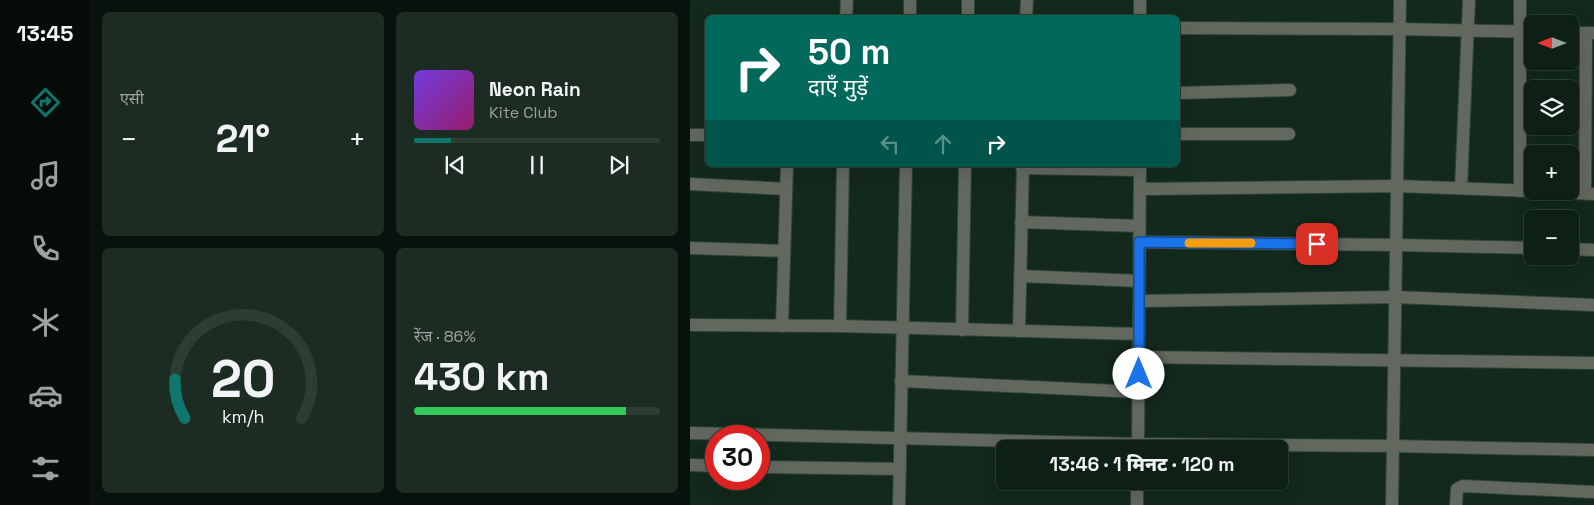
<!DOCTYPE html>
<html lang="hi">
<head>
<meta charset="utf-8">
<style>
  body { margin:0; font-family:"Space Grotesk","Noto Sans Devanagari",sans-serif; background:#1c2c22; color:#f1f3f6; height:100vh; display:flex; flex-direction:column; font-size:19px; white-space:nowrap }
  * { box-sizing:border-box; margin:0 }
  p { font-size:16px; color:#9ba2a0 }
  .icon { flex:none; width:28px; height:28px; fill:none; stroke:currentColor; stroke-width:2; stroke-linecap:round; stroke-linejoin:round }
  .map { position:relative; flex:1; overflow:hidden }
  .sheet { display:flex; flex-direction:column; gap:12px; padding:12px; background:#08110c; width:600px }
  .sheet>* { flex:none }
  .banner { position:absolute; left:15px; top:15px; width:475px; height:152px; border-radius:8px; box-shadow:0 5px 20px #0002,0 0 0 1px #2e3d34; background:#00695c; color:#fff; overflow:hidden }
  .needle { width:32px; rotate:270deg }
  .controls { position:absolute; left:834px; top:15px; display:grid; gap:10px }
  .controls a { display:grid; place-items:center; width:55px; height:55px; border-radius:8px; background:#0e1f15; box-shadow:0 5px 20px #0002,0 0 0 1px #2e3d34; font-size:25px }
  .speed { position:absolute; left:15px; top:425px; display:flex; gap:10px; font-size:25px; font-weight:700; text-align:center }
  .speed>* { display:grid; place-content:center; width:65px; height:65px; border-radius:50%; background:#0e1f15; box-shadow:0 5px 20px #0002,0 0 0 1px #2e3d34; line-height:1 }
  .speed .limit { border:8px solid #d22; background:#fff; color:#111 }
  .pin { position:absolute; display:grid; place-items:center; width:42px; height:42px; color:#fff; margin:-21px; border-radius:10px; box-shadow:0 2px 8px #0006 }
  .me { position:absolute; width:55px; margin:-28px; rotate:0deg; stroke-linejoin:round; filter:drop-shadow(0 0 4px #0008) }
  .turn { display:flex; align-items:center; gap:18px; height:105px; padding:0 20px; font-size:22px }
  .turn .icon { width:65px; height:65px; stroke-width:2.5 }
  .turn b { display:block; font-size:35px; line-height:42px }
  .lanes { display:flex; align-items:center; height:48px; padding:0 20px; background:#0003; justify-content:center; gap:25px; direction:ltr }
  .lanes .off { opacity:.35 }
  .big { font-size:38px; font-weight:800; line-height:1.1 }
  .sheet .card { flex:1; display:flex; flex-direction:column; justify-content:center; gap:8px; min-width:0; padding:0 18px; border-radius:8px; background:#1c2c22 }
  .sheet .dial { align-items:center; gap:0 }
  .dial svg { height:130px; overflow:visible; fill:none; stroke:#2e3d34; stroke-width:7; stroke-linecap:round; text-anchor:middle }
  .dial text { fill:#f1f3f6; stroke:none }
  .song { display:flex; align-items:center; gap:15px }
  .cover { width:60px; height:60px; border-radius:8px; background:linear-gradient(135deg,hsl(260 70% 55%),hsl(320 70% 35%)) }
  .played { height:5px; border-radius:2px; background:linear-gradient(90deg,#0f766e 15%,#2e3d34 15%) }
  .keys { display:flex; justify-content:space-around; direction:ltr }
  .heat { display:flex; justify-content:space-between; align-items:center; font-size:28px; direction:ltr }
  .charge { height:8px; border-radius:4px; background:linear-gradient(90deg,#34c759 86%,#2e3d34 0) }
  .sheet .tiles { flex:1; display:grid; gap:12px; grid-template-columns:repeat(2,1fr) }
  .trip { position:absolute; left:306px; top:440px; width:292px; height:50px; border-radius:8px; background:#0e1f15; box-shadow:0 5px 20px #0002,0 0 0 1px #2e3d34; font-weight:800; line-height:50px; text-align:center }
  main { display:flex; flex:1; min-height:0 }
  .tab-bar { display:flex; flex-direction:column; width:90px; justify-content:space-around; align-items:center; background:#060c08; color:#9ba2a0 }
  .tab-bar .icon { width:35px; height:35px }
  .tab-bar .selected { color:#0f766e }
  .tab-bar b { font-size:22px; color:#f1f3f6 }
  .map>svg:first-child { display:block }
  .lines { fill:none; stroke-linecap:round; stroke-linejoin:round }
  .street-casing { stroke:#2f4438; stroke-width:14 }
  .street { stroke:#63685e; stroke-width:12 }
  .route-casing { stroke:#114b97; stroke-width:12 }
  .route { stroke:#1a73e8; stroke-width:9 }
  .slow { stroke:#f59e0b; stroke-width:9 }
</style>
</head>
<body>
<main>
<nav class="tab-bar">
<b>13:45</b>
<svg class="icon selected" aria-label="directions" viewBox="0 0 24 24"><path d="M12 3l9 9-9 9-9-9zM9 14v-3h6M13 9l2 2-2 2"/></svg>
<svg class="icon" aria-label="music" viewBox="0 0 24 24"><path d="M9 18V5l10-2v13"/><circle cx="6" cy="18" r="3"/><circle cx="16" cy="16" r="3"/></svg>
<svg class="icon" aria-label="phone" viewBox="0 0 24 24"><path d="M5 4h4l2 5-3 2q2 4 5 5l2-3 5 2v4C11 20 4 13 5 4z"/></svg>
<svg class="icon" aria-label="climate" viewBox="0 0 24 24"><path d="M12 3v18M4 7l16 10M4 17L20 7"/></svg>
<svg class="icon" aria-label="car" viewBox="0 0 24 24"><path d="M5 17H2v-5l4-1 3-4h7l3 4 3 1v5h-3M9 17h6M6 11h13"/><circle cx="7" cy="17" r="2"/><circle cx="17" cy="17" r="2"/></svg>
<svg class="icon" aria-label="filters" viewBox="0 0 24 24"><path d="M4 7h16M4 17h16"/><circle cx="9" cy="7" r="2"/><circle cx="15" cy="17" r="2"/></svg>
</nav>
<section class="sheet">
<div class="tiles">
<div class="card"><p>एसी</p>
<div class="heat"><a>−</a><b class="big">21°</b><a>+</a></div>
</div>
<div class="card">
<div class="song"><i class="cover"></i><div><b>Neon Rain</b><p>Kite Club</p></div></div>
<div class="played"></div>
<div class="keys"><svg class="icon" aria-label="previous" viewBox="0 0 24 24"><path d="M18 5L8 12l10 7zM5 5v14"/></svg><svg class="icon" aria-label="pause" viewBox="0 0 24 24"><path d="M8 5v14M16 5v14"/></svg><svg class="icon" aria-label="next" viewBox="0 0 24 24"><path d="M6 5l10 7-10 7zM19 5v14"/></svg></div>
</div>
<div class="card dial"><svg viewBox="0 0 100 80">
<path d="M14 69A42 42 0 1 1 86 69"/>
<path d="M14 69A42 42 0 0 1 8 45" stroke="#0f766e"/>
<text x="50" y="56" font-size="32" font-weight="700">20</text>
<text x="50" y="72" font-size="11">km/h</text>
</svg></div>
<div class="card"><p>रेंज · 86%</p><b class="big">430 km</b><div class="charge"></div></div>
</div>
</section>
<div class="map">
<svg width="904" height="505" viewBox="0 0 904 505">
  <rect width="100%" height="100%" fill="#13291c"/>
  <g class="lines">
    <defs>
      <g id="street">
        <path d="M156,18L157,0"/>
        <path d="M220,18V0"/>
        <path d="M278,18V0"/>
        <path d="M336,18L337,0"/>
        <path d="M450,18V0"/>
        <path d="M488,28L710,29L842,32"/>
        <path d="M880,33H904"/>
        <path d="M488,93L600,90"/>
        <path d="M488,134H599"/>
        <path d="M0,135H18"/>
        <path d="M332,168L450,170"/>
        <path d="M0,184L96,189"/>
        <path d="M771,188L779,0"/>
        <path d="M450,189L707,186L842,191"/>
        <path d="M830,191V0"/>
        <path d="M845,191L904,194"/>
        <path d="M895,193L896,33"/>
        <path d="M331,222L449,226"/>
        <path d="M449,242L706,245L842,248"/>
        <path d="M0,248L94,251"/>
        <path d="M880,249L904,250"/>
        <path d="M330,276L449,281"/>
        <path d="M449,301L705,297L904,305"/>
        <path d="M0,325L150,326L449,334"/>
        <path d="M92,326L97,165"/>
        <path d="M150,326L153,165"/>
        <path d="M272,330L275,165"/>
        <path d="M329,331L333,165"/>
        <path d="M449,357L904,363"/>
        <path d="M211,381L449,392"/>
        <path d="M0,433L448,444L703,446L904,450"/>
        <path d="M448,449L450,165"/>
        <path d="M0,465L26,466"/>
        <path d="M69,467L210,469"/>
        <path d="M209,505L216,165"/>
        <path d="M447,505V481"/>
        <path d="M702,505L710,0"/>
        <path d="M766,505L767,489L773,486L904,492"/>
      </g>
    </defs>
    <!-- street casing -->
    <use href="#street" class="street-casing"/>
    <!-- street -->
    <use href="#street" class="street"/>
  </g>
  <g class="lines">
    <defs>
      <path id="route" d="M449,374V242L627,244"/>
    </defs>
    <!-- route casing -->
    <use href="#route" class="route-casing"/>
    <!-- route -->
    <use href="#route" class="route"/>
    <!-- slow -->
    <path class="slow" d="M499,243H561"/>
  </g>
</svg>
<div class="controls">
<a><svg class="needle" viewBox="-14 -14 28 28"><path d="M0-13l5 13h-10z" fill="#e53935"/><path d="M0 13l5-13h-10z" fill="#9ba2a0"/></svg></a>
<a><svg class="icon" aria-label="layers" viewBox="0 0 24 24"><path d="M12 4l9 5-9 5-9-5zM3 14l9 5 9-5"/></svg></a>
<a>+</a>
<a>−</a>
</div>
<div class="speed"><div class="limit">30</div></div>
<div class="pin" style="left:627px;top:244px;background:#d93025"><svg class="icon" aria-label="arrive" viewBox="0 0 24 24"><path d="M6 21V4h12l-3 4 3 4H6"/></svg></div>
<svg class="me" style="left:449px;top:374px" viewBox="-20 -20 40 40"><circle r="19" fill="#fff"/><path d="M0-13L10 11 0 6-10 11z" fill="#1a73e8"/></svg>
<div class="trip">13:46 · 1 मिनट · 120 m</div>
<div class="banner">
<div class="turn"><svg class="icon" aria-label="right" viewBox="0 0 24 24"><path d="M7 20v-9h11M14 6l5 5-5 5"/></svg><div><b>50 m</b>दाएँ मुड़ें</div></div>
<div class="lanes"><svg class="icon off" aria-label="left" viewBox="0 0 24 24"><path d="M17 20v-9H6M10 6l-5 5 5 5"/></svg><svg class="icon off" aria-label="ahead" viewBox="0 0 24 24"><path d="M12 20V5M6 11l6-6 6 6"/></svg><svg class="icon" aria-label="right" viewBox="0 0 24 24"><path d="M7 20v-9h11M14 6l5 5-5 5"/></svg></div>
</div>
</div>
</main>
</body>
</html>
